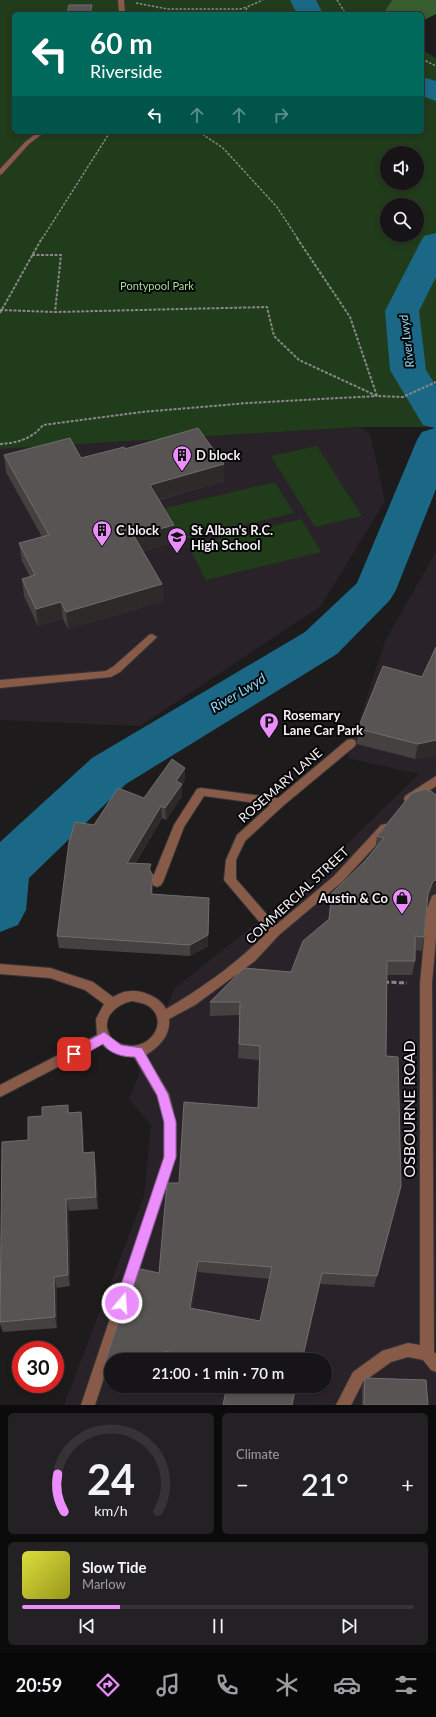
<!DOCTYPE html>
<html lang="en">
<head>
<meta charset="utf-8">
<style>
  body { margin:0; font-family:Lato,sans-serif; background:#232123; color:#f1f3f6; height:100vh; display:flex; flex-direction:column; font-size:15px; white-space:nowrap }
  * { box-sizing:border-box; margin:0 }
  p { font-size:13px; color:#9e9ea1 }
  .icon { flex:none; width:22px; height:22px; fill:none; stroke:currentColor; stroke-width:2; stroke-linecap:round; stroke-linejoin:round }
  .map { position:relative; height:1405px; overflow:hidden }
  .drawer { display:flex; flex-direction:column; gap:8px; padding:8px; background:#0c0b0c; flex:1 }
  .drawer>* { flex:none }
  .hud { position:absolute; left:12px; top:12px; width:412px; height:122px; border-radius:6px; box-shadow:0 2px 6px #0003,0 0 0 1px #353335; background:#00695c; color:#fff; overflow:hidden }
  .buttons { position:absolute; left:380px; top:146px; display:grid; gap:8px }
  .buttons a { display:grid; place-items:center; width:44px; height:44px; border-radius:50%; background:#161416; box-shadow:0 2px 6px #0003,0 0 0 1px #353335; font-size:20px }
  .speed { position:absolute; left:12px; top:1341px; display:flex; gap:8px; font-size:20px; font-weight:700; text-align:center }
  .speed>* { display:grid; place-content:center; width:52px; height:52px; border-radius:50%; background:#161416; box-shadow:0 2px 6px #0003,0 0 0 1px #353335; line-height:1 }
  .speed .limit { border:6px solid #d22; background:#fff; color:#111 }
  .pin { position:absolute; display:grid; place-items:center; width:34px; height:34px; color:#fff; margin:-17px; border-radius:8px; box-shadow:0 2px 6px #0006 }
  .me { position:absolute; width:44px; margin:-22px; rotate:18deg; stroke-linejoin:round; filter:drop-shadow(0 0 3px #0008) }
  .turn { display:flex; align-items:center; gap:14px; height:84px; padding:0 12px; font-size:18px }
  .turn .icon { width:52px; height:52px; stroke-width:2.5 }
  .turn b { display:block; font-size:28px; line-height:34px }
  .lanes { display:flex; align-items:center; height:38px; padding:0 12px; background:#0003; justify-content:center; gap:20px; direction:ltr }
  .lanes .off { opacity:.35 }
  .big { font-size:30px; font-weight:600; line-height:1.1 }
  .drawer .tile { flex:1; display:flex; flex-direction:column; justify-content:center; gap:6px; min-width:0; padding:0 14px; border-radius:6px; background:#232123 }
  .drawer .dial { align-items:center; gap:0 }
  .dial svg { height:104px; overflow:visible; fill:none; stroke:#353335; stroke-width:7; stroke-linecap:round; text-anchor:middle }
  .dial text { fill:#f1f3f6; stroke:none }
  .song { display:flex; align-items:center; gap:12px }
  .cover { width:48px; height:48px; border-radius:6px; background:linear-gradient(135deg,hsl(60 70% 55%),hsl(60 70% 35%)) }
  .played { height:4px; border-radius:2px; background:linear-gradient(90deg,#eb8dfc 25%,#353335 25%) }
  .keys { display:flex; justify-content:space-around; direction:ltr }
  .heat { display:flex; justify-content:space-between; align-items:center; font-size:22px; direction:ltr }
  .drawer .tiles { flex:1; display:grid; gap:8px; grid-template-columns:1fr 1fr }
  .tile:last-child { grid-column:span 2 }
  .trip { position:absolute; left:104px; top:1353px; width:228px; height:40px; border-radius:20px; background:#161416; box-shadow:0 2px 6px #0003,0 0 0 1px #353335; font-weight:600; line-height:40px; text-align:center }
  .tabs { display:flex; height:64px; justify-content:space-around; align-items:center; background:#090809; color:#9e9ea1 }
  .tabs .icon { width:28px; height:28px }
  .tabs .current { color:#eb8dfc }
  .tabs b { font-size:18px; color:#f1f3f6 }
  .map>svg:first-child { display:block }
  .built { fill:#2a2229; fill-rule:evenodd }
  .green { fill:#213c1a; fill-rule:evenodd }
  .forest { fill:#385d2e }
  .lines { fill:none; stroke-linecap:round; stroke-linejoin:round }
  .river { fill:#1a6885; fill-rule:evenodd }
  .minor-casing { stroke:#383537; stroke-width:2 }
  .path-far2 { stroke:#8a8789; stroke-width:1.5; stroke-dasharray:2.5 1.5; stroke-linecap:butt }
  .path-far1 { stroke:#8a8789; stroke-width:2; stroke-dasharray:3 1.5; stroke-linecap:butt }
  .path { stroke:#8a8789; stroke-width:3; stroke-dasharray:5 2.5; stroke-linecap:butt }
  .minor { fill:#875b48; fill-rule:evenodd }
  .wall { fill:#454141; fill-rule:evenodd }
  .shaded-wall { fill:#2e2a2a }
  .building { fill:#585454; stroke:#706d6d; fill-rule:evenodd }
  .route { fill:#eb8dfc; stroke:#995ca4 }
  .labels { text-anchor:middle; stroke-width:4; stroke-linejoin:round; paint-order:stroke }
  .far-park-label { font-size:11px; fill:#a6df96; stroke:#070607 }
  .far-water-label { font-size:12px; font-style:italic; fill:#89d8fb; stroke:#070607 }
  .poi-label { font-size:13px; font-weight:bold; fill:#f4f2f4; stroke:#070607; text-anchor:start }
  .street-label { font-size:13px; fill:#f4f2f4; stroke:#070607 }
  .water-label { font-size:14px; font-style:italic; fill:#89d8fb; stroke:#070607 }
  .near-street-label { font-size:16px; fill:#f4f2f4; stroke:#070607 }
</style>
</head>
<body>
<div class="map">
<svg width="436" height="1405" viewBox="0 0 436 1405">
  <rect width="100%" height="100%" fill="#1e1b1d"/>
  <!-- built -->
  <g class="built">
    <path d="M360,427L370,434L385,501L321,606L140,726L0,720V449Z"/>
    <path d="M436,552V1405H64L144,1196L151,1125L129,1099L174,989L283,902L343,848L419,774L347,758L385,641ZM111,1360H325V1386H111Z"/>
  </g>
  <!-- green -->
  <g class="green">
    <path d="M0,0H392L383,14H14V132H422V50L436,58V427H360L0,449ZM387,153H417V183H387ZM387,205H417V235H387Z"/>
    <path d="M317,446L362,516L315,527L271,456Z"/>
    <path d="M275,482L294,513L181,540L165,508Z"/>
    <path d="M301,519L321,552L206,580L188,546Z"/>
  </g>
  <!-- forest -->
  <path class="forest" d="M392,0H436V14L422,21V14H383Z"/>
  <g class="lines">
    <!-- river -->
    <g class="river">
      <path d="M290,0H316L323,14H297Z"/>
      <path d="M422,77L436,81V101L422,96Z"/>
      <path d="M436,233V277L419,311L426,370L436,386V489L396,590L390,600L337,654L126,784L29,878L26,910L18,925L0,932V842L92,758L305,632L357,583L417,440L422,432L435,428L423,425L390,370L385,311L420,243L424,236Z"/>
    </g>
    <defs>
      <g id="minor">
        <path d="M118,0H124L125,14H119Z"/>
        <path d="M38,132H45L29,144L2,174L0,175V169L25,142Z"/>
        <path d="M152,634L157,637L155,639L120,672L111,677L0,688V680L106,671L114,666L149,635Z"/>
        <path d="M351,739L355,740L356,743L355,746L284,805L245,841L236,860V879L276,925L334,876L381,825L385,824L389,825L390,828L389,831L342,882L279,935L255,961L195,1005L169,1019C171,1035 159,1047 146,1055L169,1094L176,1122V1157L95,1405H81L164,1157V1122L157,1096L134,1057C124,1058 109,1052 102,1044L0,1097V1085L97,1035L96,1019L104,1004L85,990L50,978L0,974V964L50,968L93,982L113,997C118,994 125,991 131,991C143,990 161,998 166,1009C203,988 238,962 268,932L224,880L226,860L237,835L270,805L204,796L184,827L163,882L161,885L157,887L153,885L151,882L174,825L197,789L201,788L278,798L347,740ZM132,1001C137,1002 143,1003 147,1005C172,1020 149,1054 121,1044C116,1042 111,1039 109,1034C101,1017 117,1004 132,1001Z"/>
        <path d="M436,776V786L413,802H405L404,799L405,796Z"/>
        <path d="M436,894V938L432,983L434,1352L436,1354V1372L431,1370L423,1360L408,1357L391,1362L363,1382L351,1405H336L353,1372L382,1351L408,1343L420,1345V983L427,909L432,896Z"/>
      </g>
    </defs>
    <!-- minor casing -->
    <use href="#minor" class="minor-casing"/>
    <!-- path-far2 -->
    <g class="path-far2">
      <path d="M337,0L346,14"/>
      <path d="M136,3L168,9H240L247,7"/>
      <path d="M245,14L247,7L263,0"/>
      <path d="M422,59L436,66"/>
      <path d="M199,132L223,148L277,207L298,239"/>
      <path d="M42,239L110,132"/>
    </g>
    <!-- path-far1 -->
    <g class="path-far1">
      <path d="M297,238L350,317L377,396L403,397L436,382"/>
      <path d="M32,255H61L55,312L267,307L274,336L299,360L377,396"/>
      <path d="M0,310L55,312"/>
      <path d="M0,313L42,238"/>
      <path d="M0,444C17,443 32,439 43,425L142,412L248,403L377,396"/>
    </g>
    <!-- path -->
    <path class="path" d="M384,982L407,983"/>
    <!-- minor -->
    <use href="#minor" class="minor"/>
  </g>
  <!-- wall -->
  <g class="wall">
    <path d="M125,449L224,481L159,500L174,525V542L143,551L162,584L163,601L68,629L63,619L38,626L24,596L22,579L30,577L22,561L19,543L42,537L6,472L4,455L81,458Z"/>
    <path d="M436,647V755L415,759L357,744V741L359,726L422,677Z"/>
    <path d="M185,768V780L182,785V796L166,820L162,818L135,864L152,873L153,887V894L208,946L190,956L59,948L57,936L94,825L144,798Z"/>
    <path d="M412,793L431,895L427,904L424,937L422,951L415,950V961L412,975H387L386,1056L401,1186L374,1287L320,1284L303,1360H111V1373L107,1372L105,1362L159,1273L179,1183L258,1108L259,1060L238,1058L240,1015L210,1016V1002L291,972L329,919L364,862L375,849L377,836ZM198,1272L270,1279L260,1321L192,1308Z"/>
    <path d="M68,1105L69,1113L81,1112L83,1125L84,1153L96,1165L98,1209L69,1211L70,1286L57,1288V1328L3,1332L0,1324V1282L42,1116Z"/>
    <path d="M365,1378L428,1405H362V1389Z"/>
  </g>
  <!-- shaded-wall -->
  <g class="shaded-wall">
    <path d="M92,5V10L91,14H90Z"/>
    <path d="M224,464V481L150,502V485Z"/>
    <path d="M174,525V542L135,553L134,536Z"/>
    <path d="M162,584L163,601L68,629L66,612Z"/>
    <path d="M61,602L63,619L38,626L36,609Z"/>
    <path d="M436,740V755L415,759L418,744Z"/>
    <path d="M185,768V780L182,785V796L166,820L165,808L176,781Z"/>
    <path d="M161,806L162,818L128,875L127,863Z"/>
    <path d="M151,864L152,876L149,869Z"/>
    <path d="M153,875V887L152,906L151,894Z"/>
    <path d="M436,880V893L431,895L426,908L428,894L433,881Z"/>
    <path d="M209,898L208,946L190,956V945Z"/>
    <path d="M81,1112L83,1125L85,1165L83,1153Z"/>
    <path d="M94,1152L96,1165L98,1209L96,1197Z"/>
    <path d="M66,1199L69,1211L70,1286L68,1275Z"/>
    <path d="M198,1261V1272L190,1319V1308Z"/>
    <path d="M322,1273L320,1284L303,1360H302Z"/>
    <path d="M54,1277L57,1288V1328L55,1317Z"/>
    <path d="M165,1351L166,1360H162Z"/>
    <path d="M296,1386H297L293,1405H292Z"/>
  </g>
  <!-- building -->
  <g class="building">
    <path d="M69,5H92L90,14H67Z"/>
    <path d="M198,428L224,464L150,485L174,525L134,536L162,584L66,612L61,602L36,609L22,579L35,575L19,543L49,535L4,455L70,438L81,458L124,447L125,449Z"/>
    <path d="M436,647V740L418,744L359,729V726L383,666L422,677Z"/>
    <path d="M172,759L185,768L176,781L182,784L165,808L161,806L127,863L151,864L149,869L153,875L151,894L209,898L208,935L190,945L57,936L69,842L75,822L94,825L118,788L144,798Z"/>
    <path d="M426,789L432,792L436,795V880L433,881L428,894L424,937L415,936V961H387L386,1056L398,1057L401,1186L377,1276L322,1273L302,1360H200L165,1351L162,1360H111V1363L105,1362L136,1268L159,1273L167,1183H179L184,1102L258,1108L260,1046L239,1044L240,1002H210L244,968L291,972L303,941L329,919L332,893L364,862L384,838L377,836L412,793ZM198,1261L272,1267L260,1321L190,1308Z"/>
    <path d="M68,1105V1113L81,1112L83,1153L94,1152L96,1197L66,1199L68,1275L54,1277L55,1317L0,1322L2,1142L28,1140V1117L42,1116V1107Z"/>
    <path d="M365,1378L426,1380L428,1405H364Z"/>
    <path d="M227,1386H296L292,1405H223Z"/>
  </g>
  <!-- route -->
  <path class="route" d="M104,1032L121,1045L142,1048L168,1094L176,1122V1157L128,1303L126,1307L122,1309L117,1307L115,1303L164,1157V1122L157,1095L135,1057C123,1057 110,1054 103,1044L78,1058L74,1059L70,1058L69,1054L70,1051Z"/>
  <!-- icons -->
  <defs>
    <symbol id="building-pin" viewBox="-11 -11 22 30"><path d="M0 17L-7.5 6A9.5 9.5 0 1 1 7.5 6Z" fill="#eb8dfc" stroke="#070607"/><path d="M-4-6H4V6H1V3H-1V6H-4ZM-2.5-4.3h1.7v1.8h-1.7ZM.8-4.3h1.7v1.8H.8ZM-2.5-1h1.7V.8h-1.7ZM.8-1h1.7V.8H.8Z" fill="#111"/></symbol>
    <symbol id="school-pin" viewBox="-11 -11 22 30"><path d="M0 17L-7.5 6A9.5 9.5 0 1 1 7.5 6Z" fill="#eb8dfc" stroke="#070607"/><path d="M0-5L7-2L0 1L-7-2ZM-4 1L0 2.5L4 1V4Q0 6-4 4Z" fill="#111"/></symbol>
    <symbol id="parking-pin" viewBox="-11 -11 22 30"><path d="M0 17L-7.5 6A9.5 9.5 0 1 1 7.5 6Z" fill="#eb8dfc" stroke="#070607"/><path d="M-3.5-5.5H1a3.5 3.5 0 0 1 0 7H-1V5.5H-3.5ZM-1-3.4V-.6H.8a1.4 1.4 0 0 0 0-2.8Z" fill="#111"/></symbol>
    <symbol id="shop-pin" viewBox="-11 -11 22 30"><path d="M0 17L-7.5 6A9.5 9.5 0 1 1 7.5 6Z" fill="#eb8dfc" stroke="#070607"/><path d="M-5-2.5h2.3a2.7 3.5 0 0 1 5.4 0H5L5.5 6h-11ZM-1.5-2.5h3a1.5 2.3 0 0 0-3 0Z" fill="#111"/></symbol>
  </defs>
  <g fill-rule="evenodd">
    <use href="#building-pin" x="171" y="444" width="22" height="30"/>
    <use href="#building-pin" x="91" y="519" width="22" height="30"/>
    <use href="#school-pin" x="166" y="526" width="22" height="30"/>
    <use href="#parking-pin" x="258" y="711" width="22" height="30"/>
    <use href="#shop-pin" x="391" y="887" width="22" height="30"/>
  </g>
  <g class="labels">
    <!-- far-park labels -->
    <g class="far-park-label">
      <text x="157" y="290">Pontypool Park</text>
    </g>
    <!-- far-water labels -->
    <g class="far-water-label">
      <text transform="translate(407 341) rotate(-97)" y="4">River Lwyd</text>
    </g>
    <!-- poi labels -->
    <g class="poi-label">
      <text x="196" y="460">D block</text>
      <text x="116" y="535">C block</text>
      <text x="191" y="535">St Alban's R.C.<tspan x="191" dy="15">High School</tspan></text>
      <text x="283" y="720">Rosemary<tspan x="283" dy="15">Lane Car Park</tspan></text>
      <text x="388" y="903" text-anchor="end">Austin &amp; Co</text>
    </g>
    <!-- street labels -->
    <g class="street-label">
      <text transform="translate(280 785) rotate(-41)" y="5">ROSEMARY LANE</text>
      <text transform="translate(297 895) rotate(-43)" y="5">COMMERCIAL STREET</text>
    </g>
    <!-- water labels -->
    <g class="water-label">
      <text transform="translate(238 693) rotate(-31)" y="5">River Lwyd</text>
    </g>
    <!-- near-street labels -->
    <g class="near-street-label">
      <text transform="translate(409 1109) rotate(-90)" y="6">OSBOURNE ROAD</text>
    </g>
  </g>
</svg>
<div class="buttons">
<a><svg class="icon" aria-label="sound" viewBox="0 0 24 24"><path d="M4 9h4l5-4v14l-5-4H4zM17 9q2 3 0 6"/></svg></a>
<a><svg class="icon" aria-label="search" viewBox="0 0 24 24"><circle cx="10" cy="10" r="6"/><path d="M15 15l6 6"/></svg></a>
</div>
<div class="speed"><div class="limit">30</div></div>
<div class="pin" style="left:74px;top:1054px;background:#d93025"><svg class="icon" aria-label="arrive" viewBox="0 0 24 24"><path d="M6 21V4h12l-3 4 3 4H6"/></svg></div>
<svg class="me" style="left:122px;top:1303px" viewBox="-20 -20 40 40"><circle r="17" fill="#eb8dfc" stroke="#fff" stroke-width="3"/><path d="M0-11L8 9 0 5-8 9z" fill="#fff"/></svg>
<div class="trip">21:00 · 1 min · 70 m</div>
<div class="hud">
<div class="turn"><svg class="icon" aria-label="left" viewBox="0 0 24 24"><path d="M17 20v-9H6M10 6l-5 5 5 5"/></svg><div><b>60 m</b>Riverside</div></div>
<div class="lanes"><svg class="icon" aria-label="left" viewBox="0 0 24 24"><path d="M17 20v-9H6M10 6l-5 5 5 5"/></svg><svg class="icon off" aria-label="ahead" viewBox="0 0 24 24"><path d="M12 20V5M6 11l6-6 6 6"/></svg><svg class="icon off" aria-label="ahead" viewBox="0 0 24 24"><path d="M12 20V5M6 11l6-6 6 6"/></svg><svg class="icon off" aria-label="right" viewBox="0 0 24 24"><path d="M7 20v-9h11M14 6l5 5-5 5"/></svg></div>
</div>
</div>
<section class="drawer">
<div class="tiles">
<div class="tile dial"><svg viewBox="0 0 100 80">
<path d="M14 69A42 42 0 1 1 86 69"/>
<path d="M14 69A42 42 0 0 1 9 40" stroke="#eb8dfc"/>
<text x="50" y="56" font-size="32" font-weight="700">24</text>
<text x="50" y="72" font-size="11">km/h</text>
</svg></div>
<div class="tile"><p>Climate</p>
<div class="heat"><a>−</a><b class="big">21°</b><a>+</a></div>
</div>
<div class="tile">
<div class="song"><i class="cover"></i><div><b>Slow Tide</b><p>Marlow</p></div></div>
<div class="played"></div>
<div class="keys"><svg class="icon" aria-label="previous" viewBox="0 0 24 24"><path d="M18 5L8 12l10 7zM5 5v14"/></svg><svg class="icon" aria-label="pause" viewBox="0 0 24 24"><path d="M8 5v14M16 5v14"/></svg><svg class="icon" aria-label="next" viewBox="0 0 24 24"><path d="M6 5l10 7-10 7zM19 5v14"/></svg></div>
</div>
</div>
</section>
<nav class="tabs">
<b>20:59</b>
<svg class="icon current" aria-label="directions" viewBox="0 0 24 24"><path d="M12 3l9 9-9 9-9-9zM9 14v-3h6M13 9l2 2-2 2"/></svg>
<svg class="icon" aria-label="music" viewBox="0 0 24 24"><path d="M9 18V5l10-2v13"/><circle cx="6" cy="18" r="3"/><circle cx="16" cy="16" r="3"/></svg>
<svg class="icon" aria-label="phone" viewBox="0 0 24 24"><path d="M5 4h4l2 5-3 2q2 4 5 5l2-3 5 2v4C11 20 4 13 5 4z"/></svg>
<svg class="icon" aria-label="climate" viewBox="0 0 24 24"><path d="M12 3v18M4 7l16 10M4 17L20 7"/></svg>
<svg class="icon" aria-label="car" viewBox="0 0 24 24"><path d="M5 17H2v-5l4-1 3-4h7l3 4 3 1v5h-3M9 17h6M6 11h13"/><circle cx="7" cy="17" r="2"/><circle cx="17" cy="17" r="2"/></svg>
<svg class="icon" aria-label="filters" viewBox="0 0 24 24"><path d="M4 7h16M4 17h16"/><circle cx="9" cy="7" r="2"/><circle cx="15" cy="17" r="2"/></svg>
</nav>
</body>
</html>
